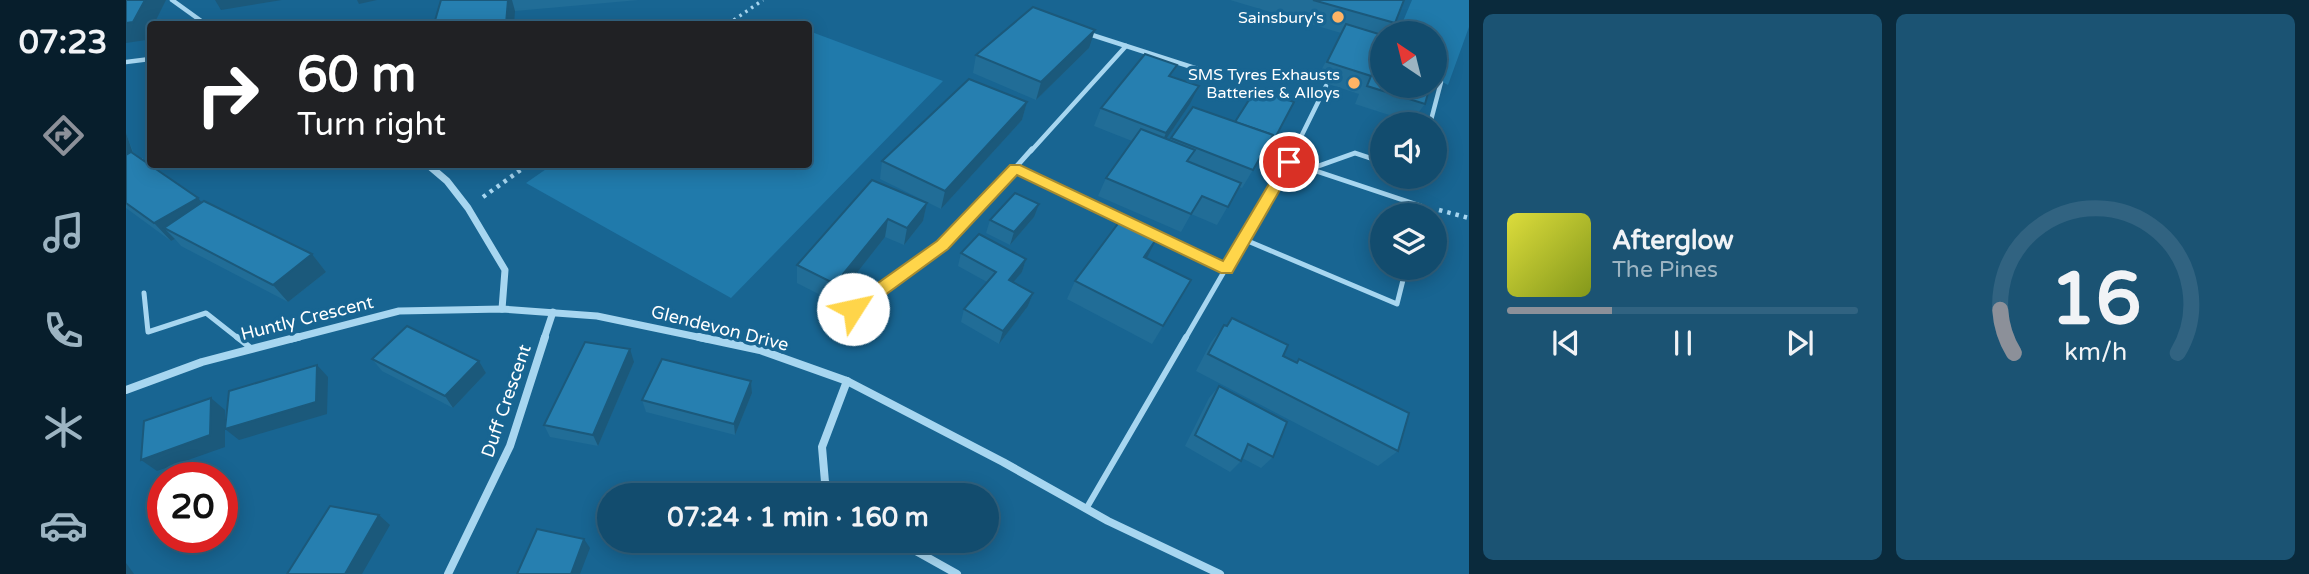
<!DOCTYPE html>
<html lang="en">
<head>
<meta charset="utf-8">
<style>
  body { margin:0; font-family:"Varela Round",sans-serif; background:#1b5373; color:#f1f3f6; height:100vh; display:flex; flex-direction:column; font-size:26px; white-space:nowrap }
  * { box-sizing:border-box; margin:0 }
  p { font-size:23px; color:#9cb4c2 }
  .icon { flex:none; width:38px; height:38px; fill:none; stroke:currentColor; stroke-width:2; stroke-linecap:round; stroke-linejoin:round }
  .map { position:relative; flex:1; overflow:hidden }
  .details { display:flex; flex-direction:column; gap:14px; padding:14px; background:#0a2a3c; width:840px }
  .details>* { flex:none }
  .banner { position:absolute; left:21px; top:21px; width:665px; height:147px; border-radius:7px; box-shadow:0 4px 18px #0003,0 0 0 2px #316381; background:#202124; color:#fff; overflow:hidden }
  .needle { width:46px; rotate:325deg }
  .tools { position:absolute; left:1244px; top:21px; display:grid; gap:14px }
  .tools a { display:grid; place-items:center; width:77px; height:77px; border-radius:50%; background:#124c6e; box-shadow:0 4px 18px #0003,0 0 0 2px #316381; font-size:35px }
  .speed { position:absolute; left:21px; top:462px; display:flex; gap:14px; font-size:35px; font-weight:700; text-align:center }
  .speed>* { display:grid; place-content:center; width:91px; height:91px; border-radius:50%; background:#124c6e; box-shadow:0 4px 18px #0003,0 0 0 2px #316381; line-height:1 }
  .speed .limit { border:10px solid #d22; background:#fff; color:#111 }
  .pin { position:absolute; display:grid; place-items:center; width:60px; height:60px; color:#fff; margin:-30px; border:4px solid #fff; border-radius:50%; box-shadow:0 2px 7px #0007 }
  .me { position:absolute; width:77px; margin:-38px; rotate:55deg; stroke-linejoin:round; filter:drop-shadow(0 0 5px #0008) }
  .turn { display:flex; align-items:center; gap:24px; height:147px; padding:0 35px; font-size:32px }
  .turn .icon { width:91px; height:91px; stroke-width:2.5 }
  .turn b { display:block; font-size:49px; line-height:60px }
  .details .card { flex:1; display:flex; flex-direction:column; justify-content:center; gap:10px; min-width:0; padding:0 24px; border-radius:10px; background:#1b5373 }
  .details .dial { align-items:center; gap:0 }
  .dial svg { height:182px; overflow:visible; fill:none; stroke:#316381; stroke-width:7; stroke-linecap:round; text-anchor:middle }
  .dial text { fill:#f1f3f6; stroke:none }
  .song { display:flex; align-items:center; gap:21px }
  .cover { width:84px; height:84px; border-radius:10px; background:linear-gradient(135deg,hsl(60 70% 55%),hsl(70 70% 35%)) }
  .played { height:7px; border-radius:4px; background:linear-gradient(90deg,#8c9099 30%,#316381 30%) }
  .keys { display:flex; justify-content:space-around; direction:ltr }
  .details .tiles { flex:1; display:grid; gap:14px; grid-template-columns:repeat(2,1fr) }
  .trip { position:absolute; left:471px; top:483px; width:402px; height:70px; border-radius:35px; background:#124c6e; box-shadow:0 4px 18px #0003,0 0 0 2px #316381; font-weight:700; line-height:70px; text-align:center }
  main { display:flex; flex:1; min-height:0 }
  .menu { display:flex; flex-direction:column; width:126px; justify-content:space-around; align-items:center; background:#071e2c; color:#9cb4c2 }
  .menu .icon { width:49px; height:49px }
  .menu .active { color:#8c9099 }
  .menu b { font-size:32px; color:#f1f3f6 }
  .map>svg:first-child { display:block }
  .green { fill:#207aab }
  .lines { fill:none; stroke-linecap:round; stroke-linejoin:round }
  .path-far1 { stroke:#a7d6f0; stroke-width:3.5; stroke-dasharray:2.5 4.5; stroke-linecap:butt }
  .path { stroke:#a7d6f0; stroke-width:4.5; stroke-dasharray:3.5 5; stroke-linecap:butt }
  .service-far2 { stroke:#a7d6f0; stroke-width:4.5 }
  .service-far1 { stroke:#a7d6f0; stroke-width:5 }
  .service { stroke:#a7d6f0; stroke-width:6 }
  .pedestrian { stroke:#a7d6f0; stroke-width:4.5 }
  .minor-far1 { stroke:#a7d6f0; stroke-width:7 }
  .minor { stroke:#a7d6f0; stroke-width:8 }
  .wall { fill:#216d97 }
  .shaded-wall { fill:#1b597b }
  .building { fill:#267fb0; stroke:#1b597b; stroke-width:2 }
  .route { fill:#ffd54a; stroke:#a68a30; stroke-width:2 }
  .poi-dot { fill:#ffb465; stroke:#186592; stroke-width:2.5 }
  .labels { text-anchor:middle; stroke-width:7; stroke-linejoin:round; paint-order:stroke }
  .far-poi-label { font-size:16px; fill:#fff; stroke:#186592; text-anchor:end }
  .street-label { font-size:18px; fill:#fff; stroke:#186592 }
</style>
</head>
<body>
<main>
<nav class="menu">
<b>07:23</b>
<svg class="icon active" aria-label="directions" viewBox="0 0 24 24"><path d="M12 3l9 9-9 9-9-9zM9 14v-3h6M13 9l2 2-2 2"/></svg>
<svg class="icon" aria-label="music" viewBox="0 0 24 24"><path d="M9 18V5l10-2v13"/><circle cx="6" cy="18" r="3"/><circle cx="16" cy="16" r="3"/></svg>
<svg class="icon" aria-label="phone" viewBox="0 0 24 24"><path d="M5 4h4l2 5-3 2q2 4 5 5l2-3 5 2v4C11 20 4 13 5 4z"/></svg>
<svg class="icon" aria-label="climate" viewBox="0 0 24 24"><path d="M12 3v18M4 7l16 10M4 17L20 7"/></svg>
<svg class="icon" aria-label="car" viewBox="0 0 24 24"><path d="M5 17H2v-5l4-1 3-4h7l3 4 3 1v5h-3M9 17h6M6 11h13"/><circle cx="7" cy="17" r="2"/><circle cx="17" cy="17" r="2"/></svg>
</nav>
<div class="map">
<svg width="1343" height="574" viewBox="0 0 1343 574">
  <rect width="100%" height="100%" fill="#186592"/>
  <!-- green -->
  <g class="green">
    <path d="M1286,0H1343V27L1322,85L1309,78V33H1272Z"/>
    <path d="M683,31L817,81L605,298L400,183L426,165L682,164Z"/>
  </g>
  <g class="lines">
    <!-- path-far1 -->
    <path class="path-far1" d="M602,24L637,0"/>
    <!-- path -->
    <g class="path">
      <path d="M14,162L24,159"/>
      <path d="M357,197L403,164"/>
      <path d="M1313,210L1343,218"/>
    </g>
    <!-- service-far2 -->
    <g class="service-far2">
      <path d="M963,34L1075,70"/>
      <path d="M0,62L24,59"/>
      <path d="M1304,124L1315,82"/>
      <path d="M905,151L1000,46"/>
      <path d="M1168,151L1200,86"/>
    </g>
    <!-- service-far1 -->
    <g class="service-far1">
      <path d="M906,149L889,168L1100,269"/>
      <path d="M1163,162L1295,206L1293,215"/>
      <path d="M1184,169L1229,153L1256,162"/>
      <path d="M1117,239L1271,304L1280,268"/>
      <path d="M18,293L22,332L80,313L113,339"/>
      <path d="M727,309L817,245L889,168"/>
      <path d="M1059,339L1169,149"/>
    </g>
    <!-- service -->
    <g class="service">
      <path d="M111,337L126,349"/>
      <path d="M960,509L1060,337"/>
    </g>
    <!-- pedestrian -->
    <path class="pedestrian" d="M46,0L78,23"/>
    <!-- minor-far1 -->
    <g class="minor-far1">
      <path d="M301,164L321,181L342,208L379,270L376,309"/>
      <path d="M165,339L273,311L376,309L471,316L581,339"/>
      <path d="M418,339L427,312"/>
    </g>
    <!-- minor -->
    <g class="minor">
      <path d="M573,337L634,350L721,381L877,462L982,521L1094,574"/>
      <path d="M0,390L76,362L172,337"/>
      <path d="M710,495L699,482L696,447L721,381"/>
      <path d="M772,541L831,574"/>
      <path d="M322,574L384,446L419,337"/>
    </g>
  </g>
  <!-- wall -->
  <g class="wall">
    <path d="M315,0H513L389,11Z"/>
    <path d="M1104,0H1278L1269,23L1263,33H1256V86L1299,104L1285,122L1229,104L1233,94L1190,80L1215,33Z"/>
    <path d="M963,48L910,100L847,73L850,55Z"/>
    <path d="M1046,76L1073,86L1064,104L1040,139L1044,140L1067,107L1149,138L1140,151L1139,150L1116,188L1113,187L1091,225L1065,214L1055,232L972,196L980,178L1006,141L968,126L975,108Z"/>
    <path d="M901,102L896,120L815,209L754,179L756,161Z"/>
    <path d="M0,133L8,154L76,203L186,254L200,272L162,302L55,246L49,239L45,241L0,208Z"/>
    <path d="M746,180L801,203L797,221L778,245L759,237L708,302L671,283V265Z"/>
    <path d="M908,217L884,245L860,233L864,220Z"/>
    <path d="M835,253L900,259L896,272L887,282L907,293L902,306L873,344L835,322L838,309L861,282L832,266Z"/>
    <path d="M1020,258L1065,280L1026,344L941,299L949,281Z"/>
    <path d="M1106,318L1157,356L1170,363L1173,359L1272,451L1252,466L1070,371L1085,342L1098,325L1100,326Z"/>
    <path d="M246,359L353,361L360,373L327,408L256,371Z"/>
    <path d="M508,362L472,446L424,437L418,425Z"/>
    <path d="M625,381L626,393L609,435L520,412L516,400Z"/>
    <path d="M1093,386L1147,457L1135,468L1116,458L1115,461L1104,472L1059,446L1083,398Z"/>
  </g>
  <!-- shaded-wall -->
  <g class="shaded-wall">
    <path d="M19,0H40L28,24H24V32L20,40L0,43V23Z"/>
    <path d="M89,0H156L95,10Z"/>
    <path d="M231,0H251L233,4Z"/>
    <path d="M382,0H386L389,11L388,24H380Z"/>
    <path d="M969,30L963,48L910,100L915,82Z"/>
    <path d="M1073,86L1064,104L1032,151L1040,133Z"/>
    <path d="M901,102L896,120L815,209L819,191Z"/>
    <path d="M0,133L8,156L0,159Z"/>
    <path d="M72,198L87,216L38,228L49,239L45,241L28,223Z"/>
    <path d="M801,203L797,221L778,245L781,228Z"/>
    <path d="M913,204L908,217L884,245L888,232Z"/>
    <path d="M762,219L759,237L708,302L709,284Z"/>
    <path d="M1031,238L1022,256L1009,275L1018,257Z"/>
    <path d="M186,254L200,272L162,302L147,285Z"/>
    <path d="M900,259L896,272L878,293L883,280Z"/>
    <path d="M907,293L902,306L873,344L877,331Z"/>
    <path d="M504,349L508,362L472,446L467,435Z"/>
    <path d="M353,361L360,373L327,408L319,396Z"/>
    <path d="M191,365L202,377L201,414L113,440L99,429Z"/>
    <path d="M625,381L626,393L609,435L608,424Z"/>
    <path d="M85,398L99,410V447L31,471L15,460Z"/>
    <path d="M253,515L264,525L236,574H219Z"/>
    <path d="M458,539L464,548L454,574H445Z"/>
    <path d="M0,563L8,574H0Z"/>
  </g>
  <!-- building -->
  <g class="building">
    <path d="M0,0H19L7,22L0,23Z"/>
    <path d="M315,0H382L380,24H308Z"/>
    <path d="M1187,0H1278L1269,23Z"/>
    <path d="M907,7L969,30L915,82L850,55Z"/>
    <path d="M1220,24L1256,35V86H1304L1299,104L1241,86L1245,76L1201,62Z"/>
    <path d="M1309,50L1315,52L1309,71Z"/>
    <path d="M1019,54L1051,65L1043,76L1073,86L1040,133L975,108Z"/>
    <path d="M843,79L901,102L819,191L756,161Z"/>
    <path d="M1130,89L1168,102L1149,138L1147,137V135L1109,122Z"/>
    <path d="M1067,107L1147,135L1127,170L1045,138Z"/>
    <path d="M1015,129L1069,150L1061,161L1115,183L1102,207L1076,196L1065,214L980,178Z"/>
    <path d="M5,152L72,198L28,223L0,203V155Z"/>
    <path d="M746,180L801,203L781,228L762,219L709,284L671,265Z"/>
    <path d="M889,193L913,204L888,232L864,220Z"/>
    <path d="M78,201L186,254L147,285L38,228Z"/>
    <path d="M994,221L1031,238L1018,257L1065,280L1037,326L949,281Z"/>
    <path d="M853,234L900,259L883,280L907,293L877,331L838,309L870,272L835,253Z"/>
    <path d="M1106,318L1162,345L1157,356L1171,363L1173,359L1283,413L1272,451L1082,354L1098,325L1101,326Z"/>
    <path d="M281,326L353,361L319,396L246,359Z"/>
    <path d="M459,342L504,349L467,435L418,425Z"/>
    <path d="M536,359L625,381L608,424L516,400Z"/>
    <path d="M191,365L190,402L99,429L103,391Z"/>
    <path d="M1093,386L1161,422L1147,457L1122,444L1115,461L1069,435Z"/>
    <path d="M85,398L84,435L15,460L18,421Z"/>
    <path d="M204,506L253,515L219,574H161Z"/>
    <path d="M411,529L458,539L445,574H391Z"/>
  </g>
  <!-- route -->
  <path class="route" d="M1163,158L1170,162L1106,273H1095L891,175L822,249L733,314L727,316L719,309L721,305L811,241L884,165H894L1097,261L1158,159Z"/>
  <!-- markers -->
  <g class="poi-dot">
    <circle cx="1212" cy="17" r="7"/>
    <circle cx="1228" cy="83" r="7"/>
  </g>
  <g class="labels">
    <!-- far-poi labels -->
    <g class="far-poi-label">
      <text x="1198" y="23">Sainsbury's</text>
      <text x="1214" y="80">SMS Tyres Exhausts<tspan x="1214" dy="18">Batteries &amp; Alloys</tspan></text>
    </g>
    <!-- street labels -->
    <g class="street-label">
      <text transform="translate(181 318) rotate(-14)" y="6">Huntly Crescent</text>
      <text transform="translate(594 328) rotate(14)" y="6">Glendevon Drive</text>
      <text transform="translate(380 401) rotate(-71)" y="6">Duff Crescent</text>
    </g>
  </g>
</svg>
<div class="tools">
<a><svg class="needle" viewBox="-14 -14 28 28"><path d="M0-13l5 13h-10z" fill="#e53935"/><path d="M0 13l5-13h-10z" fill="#9cb4c2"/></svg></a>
<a><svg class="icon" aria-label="sound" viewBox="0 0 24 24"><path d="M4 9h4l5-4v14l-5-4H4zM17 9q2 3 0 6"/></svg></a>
<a><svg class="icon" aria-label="layers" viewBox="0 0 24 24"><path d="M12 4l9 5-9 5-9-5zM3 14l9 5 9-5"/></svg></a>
</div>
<div class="speed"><div class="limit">20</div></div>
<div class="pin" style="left:1163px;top:162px;background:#d93025"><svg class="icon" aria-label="arrive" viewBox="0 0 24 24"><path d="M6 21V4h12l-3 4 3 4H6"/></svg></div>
<svg class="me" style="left:727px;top:309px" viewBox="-20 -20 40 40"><circle r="19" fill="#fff"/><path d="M0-13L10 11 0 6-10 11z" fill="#ffd54a"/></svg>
<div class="trip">07:24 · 1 min · 160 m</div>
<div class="banner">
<div class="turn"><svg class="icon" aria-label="right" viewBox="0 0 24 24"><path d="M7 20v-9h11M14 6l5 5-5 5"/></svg><div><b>60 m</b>Turn right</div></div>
</div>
</div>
<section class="details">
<div class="tiles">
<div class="card">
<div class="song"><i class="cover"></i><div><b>Afterglow</b><p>The Pines</p></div></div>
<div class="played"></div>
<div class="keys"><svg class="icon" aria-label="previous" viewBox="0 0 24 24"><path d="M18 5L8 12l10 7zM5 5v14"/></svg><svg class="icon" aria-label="pause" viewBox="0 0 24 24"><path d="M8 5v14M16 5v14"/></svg><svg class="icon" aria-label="next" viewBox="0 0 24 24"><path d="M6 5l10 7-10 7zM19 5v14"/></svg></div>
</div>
<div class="card dial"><svg viewBox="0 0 100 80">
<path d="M14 69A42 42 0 1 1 86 69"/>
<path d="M14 69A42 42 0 0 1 8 50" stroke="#8c9099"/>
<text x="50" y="56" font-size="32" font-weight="700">16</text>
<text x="50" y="72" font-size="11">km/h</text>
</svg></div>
</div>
</section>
</main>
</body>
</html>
